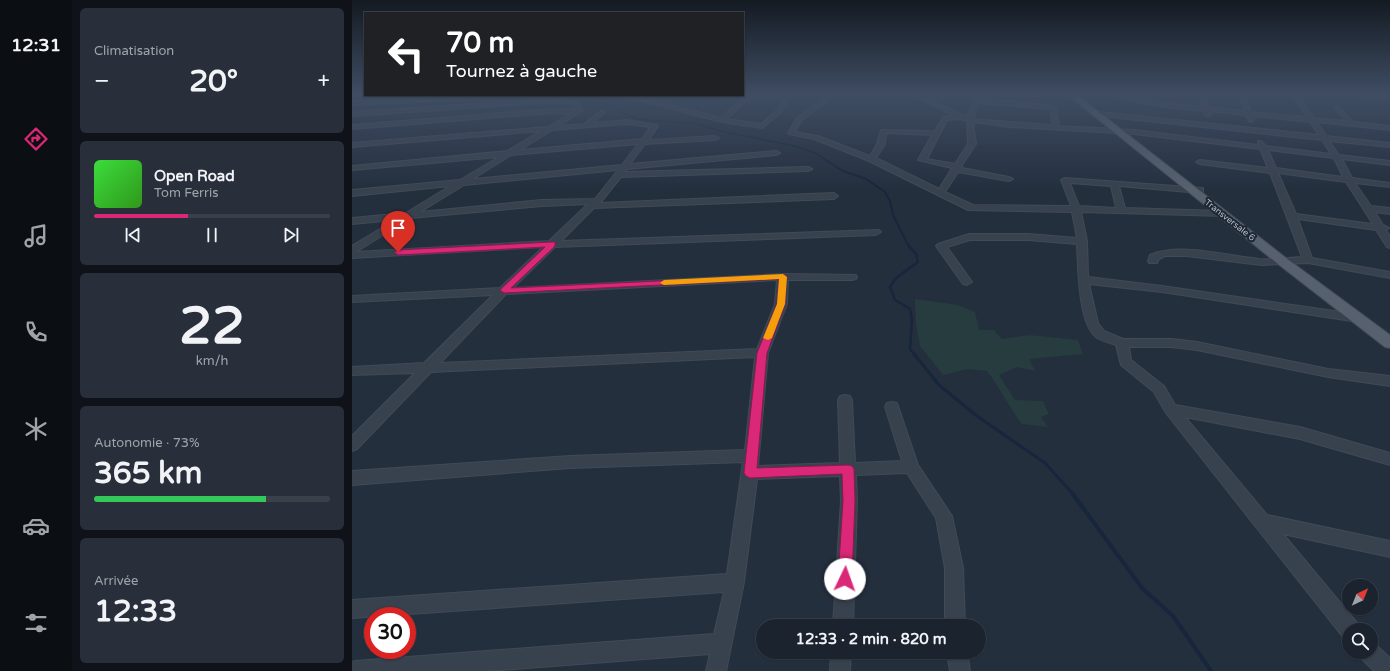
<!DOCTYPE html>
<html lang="fr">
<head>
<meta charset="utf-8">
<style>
  body { margin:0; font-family:"Varela Round",sans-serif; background:#282f3a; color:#f1f3f6; height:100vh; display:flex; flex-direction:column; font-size:15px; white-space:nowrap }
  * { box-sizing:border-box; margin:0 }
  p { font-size:13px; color:#a0a4aa }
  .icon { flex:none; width:22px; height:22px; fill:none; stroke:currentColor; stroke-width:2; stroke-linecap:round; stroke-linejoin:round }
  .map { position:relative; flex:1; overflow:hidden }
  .details { display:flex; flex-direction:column; gap:8px; padding:8px; background:#0f1319; width:280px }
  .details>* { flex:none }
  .hud { position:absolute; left:12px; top:12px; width:380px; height:84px; border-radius:0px; box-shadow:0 1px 3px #0004,0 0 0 1px #39404a; background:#202124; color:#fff; overflow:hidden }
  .needle { width:26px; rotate:43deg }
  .fabs { position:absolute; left:990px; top:579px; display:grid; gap:8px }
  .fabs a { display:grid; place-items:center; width:36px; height:36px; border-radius:50%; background:#1b232e; box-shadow:0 1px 3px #0004,0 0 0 1px #39404a; font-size:20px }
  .speed { position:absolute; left:12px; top:607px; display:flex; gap:8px; font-size:20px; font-weight:700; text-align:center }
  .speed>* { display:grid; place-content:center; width:52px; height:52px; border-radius:50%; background:#1b232e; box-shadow:0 1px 3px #0004,0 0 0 1px #39404a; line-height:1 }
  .speed .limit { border:6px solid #d22; background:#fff; color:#111 }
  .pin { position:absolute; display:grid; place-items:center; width:34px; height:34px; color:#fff; margin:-41px -17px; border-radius:50% 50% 50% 0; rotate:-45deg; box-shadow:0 0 4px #0007 }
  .pin .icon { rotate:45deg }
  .me { position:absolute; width:44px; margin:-22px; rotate:3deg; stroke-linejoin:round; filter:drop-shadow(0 0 3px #0008) }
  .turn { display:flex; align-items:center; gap:14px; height:84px; padding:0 16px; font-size:18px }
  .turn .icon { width:52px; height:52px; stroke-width:2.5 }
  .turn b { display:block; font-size:28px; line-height:34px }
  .big { font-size:30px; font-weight:700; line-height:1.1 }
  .details .card { flex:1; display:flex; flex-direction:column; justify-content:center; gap:6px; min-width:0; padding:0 14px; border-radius:6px; background:#282f3a }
  .details .dial { align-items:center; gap:0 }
  .dial b { font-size:52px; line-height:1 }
  .song { display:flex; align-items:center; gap:12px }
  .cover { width:48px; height:48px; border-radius:6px; background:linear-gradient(135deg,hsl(120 70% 55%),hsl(110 70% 35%)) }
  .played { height:4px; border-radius:2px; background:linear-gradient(90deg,#db2777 40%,#39404a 40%) }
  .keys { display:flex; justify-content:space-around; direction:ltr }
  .heat { display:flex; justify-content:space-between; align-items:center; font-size:22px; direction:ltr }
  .charge { height:6px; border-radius:3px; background:linear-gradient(90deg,#34c759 73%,#39404a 0) }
  .trip { position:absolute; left:404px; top:619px; width:230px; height:40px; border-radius:20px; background:#1b232e; box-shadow:0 1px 3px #0004,0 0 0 1px #39404a; font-weight:700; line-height:40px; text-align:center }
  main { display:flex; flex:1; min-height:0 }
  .dock { display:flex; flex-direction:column; width:72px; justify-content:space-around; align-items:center; background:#0b0e12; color:#a0a4aa }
  .dock .icon { width:28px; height:28px }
  .dock .current { color:#db2777 }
  .dock b { font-size:18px; color:#f1f3f6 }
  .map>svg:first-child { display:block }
  .green { fill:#263c3f }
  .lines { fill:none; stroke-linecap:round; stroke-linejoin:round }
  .stream-far4 { stroke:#17263c; stroke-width:1.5 }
  .stream-far3 { stroke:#17263c; stroke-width:2 }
  .stream-far2 { stroke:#17263c; stroke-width:2.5 }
  .stream-far1 { stroke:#17263c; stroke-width:3 }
  .stream { stroke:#17263c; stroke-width:4 }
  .minor-casing { stroke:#414a57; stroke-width:2 }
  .major-casing { stroke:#414a57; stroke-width:2 }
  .minor { fill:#38414e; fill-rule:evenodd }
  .major { fill:#56606e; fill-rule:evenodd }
  .route { fill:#db2777; stroke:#8e194d }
  .slow { fill:#f59e0b }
  .labels { text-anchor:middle; stroke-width:4; stroke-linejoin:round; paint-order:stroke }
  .far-street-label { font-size:9px; fill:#b4bcc9; stroke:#1d2633 }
</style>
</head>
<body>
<main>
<nav class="dock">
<b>12:31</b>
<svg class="icon current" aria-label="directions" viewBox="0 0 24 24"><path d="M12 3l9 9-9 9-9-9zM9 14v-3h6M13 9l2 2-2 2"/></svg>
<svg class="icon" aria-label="music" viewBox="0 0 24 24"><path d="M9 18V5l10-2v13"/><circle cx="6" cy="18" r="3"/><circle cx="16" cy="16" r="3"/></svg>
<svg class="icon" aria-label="phone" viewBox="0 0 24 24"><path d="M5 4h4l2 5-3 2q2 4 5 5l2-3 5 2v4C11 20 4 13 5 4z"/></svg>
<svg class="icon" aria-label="climate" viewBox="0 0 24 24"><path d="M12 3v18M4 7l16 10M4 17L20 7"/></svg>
<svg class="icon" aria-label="car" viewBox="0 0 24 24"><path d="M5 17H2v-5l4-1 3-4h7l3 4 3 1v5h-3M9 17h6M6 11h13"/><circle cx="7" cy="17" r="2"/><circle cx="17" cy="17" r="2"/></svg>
<svg class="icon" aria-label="filters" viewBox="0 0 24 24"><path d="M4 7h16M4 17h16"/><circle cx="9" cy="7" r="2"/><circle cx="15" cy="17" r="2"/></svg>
</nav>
<section class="details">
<div class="card"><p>Climatisation</p>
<div class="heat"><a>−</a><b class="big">20°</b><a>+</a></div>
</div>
<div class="card">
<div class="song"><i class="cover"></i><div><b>Open Road</b><p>Tom Ferris</p></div></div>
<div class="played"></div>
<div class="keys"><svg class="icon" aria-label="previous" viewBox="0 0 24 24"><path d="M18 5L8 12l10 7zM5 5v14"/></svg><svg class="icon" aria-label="pause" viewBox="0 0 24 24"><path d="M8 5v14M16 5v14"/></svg><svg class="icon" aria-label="next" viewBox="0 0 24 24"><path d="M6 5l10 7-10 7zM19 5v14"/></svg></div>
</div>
<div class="card dial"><b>22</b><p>km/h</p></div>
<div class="card"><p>Autonomie · 73%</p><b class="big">365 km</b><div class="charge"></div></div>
<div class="card"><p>Arrivée</p><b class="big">12:33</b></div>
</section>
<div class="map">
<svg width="1038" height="671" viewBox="0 0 1038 671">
  <rect width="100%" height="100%" fill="#242f3e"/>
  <!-- green -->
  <g class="green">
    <path d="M13,95H74L76,96L59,103L53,101L16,105L14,104L35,98L18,99V96Z"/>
    <path d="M563,299L606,305L623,312L627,330H642L650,339L677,335L726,340L731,354L677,359L683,371L665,367L647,375L663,400L691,401L697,414L689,417L696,427L670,424C657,407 648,388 635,371L615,369L591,375L568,346L564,322Z"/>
  </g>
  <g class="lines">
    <!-- stream-far4 -->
    <path class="stream-far4" d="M199,95L226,98L265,107L273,114L285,119L345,124L368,131L443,146L463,153L477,162"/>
    <!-- stream-far3 -->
    <path class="stream-far3" d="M475,161L491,171L514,179L532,191L538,201L541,215L557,247"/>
    <!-- stream-far2 -->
    <path class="stream-far2" d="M557,246L564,254L566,262L544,278L538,287L543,300L558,309L560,319L558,349L563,355"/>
    <!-- stream-far1 -->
    <path class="stream-far1" d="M562,354L587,385L625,416L693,463L721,494"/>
    <!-- stream -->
    <path class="stream" d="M720,493L790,588L821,616L859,671"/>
    <defs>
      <g id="minor">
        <path d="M267,95H278L369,118L390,98L349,95L436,96L439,98L427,114L410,128L370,122ZM397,98L432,100L423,112L409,124L375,119Z"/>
        <path d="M476,95H483L450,120L443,132L466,136L518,156L525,144L529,130L583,131L591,117L602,115L560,95H568L615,117L623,95H629L627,99L704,106L707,126L782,130L906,145V141H909L914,146L979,154L970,140L748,116L745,114L748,112L967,135L958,122L901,116L902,120L899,122L897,121L894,115L858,111L859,115L856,117L853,115L852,111L805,106L753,95H773L805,102L851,107L848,95H854L857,107L893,111L887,95H893L899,112L955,117L940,95H946L962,118L993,121L983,108L986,106L1001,122L1038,126V130L965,122L974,136L1038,143V147L977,141L987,155L1038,161V165L990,159L1000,178L1038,183V187L1003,183L1019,206L1038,208V214L1023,212L1031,225L1037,228L1034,230L1038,237V248L1035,247L1024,230L946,219L960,258L1038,272V278L956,263L909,265L835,256H813L807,259L805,263H797L796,261L798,255C828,242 875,256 907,259C921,260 936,258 950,257L918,173L848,164L844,162L848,160L916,168L908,149L782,134L658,127L621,122L624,144L610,165V168L657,177L661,179L657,181L606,172L593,192L621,205L719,206L709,180L713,178L851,188V192L848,193L767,186L773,208L870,211L873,212V216L729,212L735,241L736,277L810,286L1010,315L1012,318L1006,322L810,292L737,284L746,323L752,331L771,339H820L845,342L976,369L1038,376V386L976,377L845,350L820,347H777L779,360L812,386L823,405L948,427L1038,453V465L948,439L833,417L915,515L1038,541V557L931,534L1005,623L1008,630H997V639L991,637L814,413L802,392L769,365L764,345C758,343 749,341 744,337C726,323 726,265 725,244L676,240H618L595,247L620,282L615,285L611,284L584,246L586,244L617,234H676L725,238L720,212L616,210L517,161L462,139L437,134L436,133L445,118ZM626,103L699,109L700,125L621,119ZM609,119L615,121L616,144L603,164L575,159L595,120ZM534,133L580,135L566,160L600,168L587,189L524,158L533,144ZM916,150L982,158L991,177L924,168ZM926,173L994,182L1021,224L944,214ZM718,183L759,186L764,208L727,206Z"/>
        <path d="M1004,95L1038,96V100L1007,97Z"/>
        <path d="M131,96L132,97L129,99L0,105V101Z"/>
        <path d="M196,99C209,98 224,97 231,110L207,126L232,124L250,110L253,112L252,113L241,123L275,120L305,125L306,126L297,140L363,136L367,138L363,140L293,144L278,164L424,151L428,153L424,155L275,169L272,172L456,167L460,169L456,171L269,177L248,203L482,193L486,196L482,199L242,208L209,241L527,230L529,232L524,235L203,247L161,288L431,274L504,275L505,277L504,279L500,280H436L435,304L416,353L406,466L488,463L486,400L488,396L493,395L498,396L500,400L503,463L550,461L533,407L535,403L540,402L545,403L566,465L600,516L611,568L613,626H593V568L584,518L555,473L504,475L505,501L501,626H481L489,501L488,476L405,479L392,582L374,671H354L358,654L135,671H0V662L3,661L362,634L372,592L0,618V600L375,574L391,462L218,468L0,485V471L218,456L393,450L403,357L79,372L5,449L0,451V436L63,373L0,375V367L72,363L141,295L0,302V296L148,288L191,247L0,258V246L43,220L0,224V218L54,213L98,186L0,196V190L108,180L147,157L0,170V166L155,151L189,131L0,147V143L196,127L218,114L199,113L0,129V125L199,109H225L218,104L205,102L0,116V112ZM275,124L298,127L290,139L168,150L200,130ZM286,144L270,165L121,179L159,155ZM266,170L243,199L190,200L68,212L112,185ZM236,204L197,241L4,252L58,218L190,206ZM425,280L423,304L405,349L88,363L154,294Z"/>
        <path d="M1019,643L1024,645L1038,658V671H1022L1010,659L1007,652H1019Z"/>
        <path d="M479,652H499L498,671H478Z"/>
        <path d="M595,652H615L618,671H598Z"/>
      </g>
      <path id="major" d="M716,95H725L934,258L1038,335V348L1033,347L926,264Z"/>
    </defs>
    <!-- minor casing -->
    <use href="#minor" class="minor-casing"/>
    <!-- major casing -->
    <use href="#major" class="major-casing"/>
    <!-- minor -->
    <use href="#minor" class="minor"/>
    <!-- major -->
    <use href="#major" class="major"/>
  </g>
  <!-- sky -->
  <linearGradient id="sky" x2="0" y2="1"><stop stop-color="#141a22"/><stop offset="0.5" stop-color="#3f4d63"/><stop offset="1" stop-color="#3f4d63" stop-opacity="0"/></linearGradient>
  <rect width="1038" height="189" fill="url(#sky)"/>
  <!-- route -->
  <path class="route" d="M200,242H203V246L159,288L434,275L433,304L415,353L405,468L496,465L500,466L502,469L503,501L500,579L498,584L493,586L488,584L486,579L491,501L490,474L398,478L394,476L392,473L405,353L425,304L427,279L152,293L148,290L149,289L193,247L46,255L42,252L46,250Z"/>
  <!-- slow -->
  <path class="slow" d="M431,274L435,277L433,304L420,338L416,340L411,338L425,304L427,279L312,285L308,283L312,280Z"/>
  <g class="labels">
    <!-- far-street labels -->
    <g class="far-street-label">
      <text transform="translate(878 220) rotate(38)" y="3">Transversale 6</text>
    </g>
  </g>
</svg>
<div class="fabs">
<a><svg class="needle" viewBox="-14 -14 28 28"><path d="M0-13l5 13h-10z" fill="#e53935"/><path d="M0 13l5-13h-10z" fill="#a0a4aa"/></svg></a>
<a><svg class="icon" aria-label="search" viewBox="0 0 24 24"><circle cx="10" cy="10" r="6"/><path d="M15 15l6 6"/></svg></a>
</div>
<div class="speed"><div class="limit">30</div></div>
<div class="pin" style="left:46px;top:252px;background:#d93025"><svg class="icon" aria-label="arrive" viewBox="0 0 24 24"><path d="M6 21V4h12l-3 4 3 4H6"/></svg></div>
<svg class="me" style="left:493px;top:579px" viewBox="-20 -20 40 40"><circle r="19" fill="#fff"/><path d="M0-13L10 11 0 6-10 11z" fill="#db2777"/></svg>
<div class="trip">12:33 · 2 min · 820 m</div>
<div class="hud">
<div class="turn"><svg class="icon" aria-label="left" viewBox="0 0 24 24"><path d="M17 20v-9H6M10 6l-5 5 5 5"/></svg><div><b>70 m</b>Tournez à gauche</div></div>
</div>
</div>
</main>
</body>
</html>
